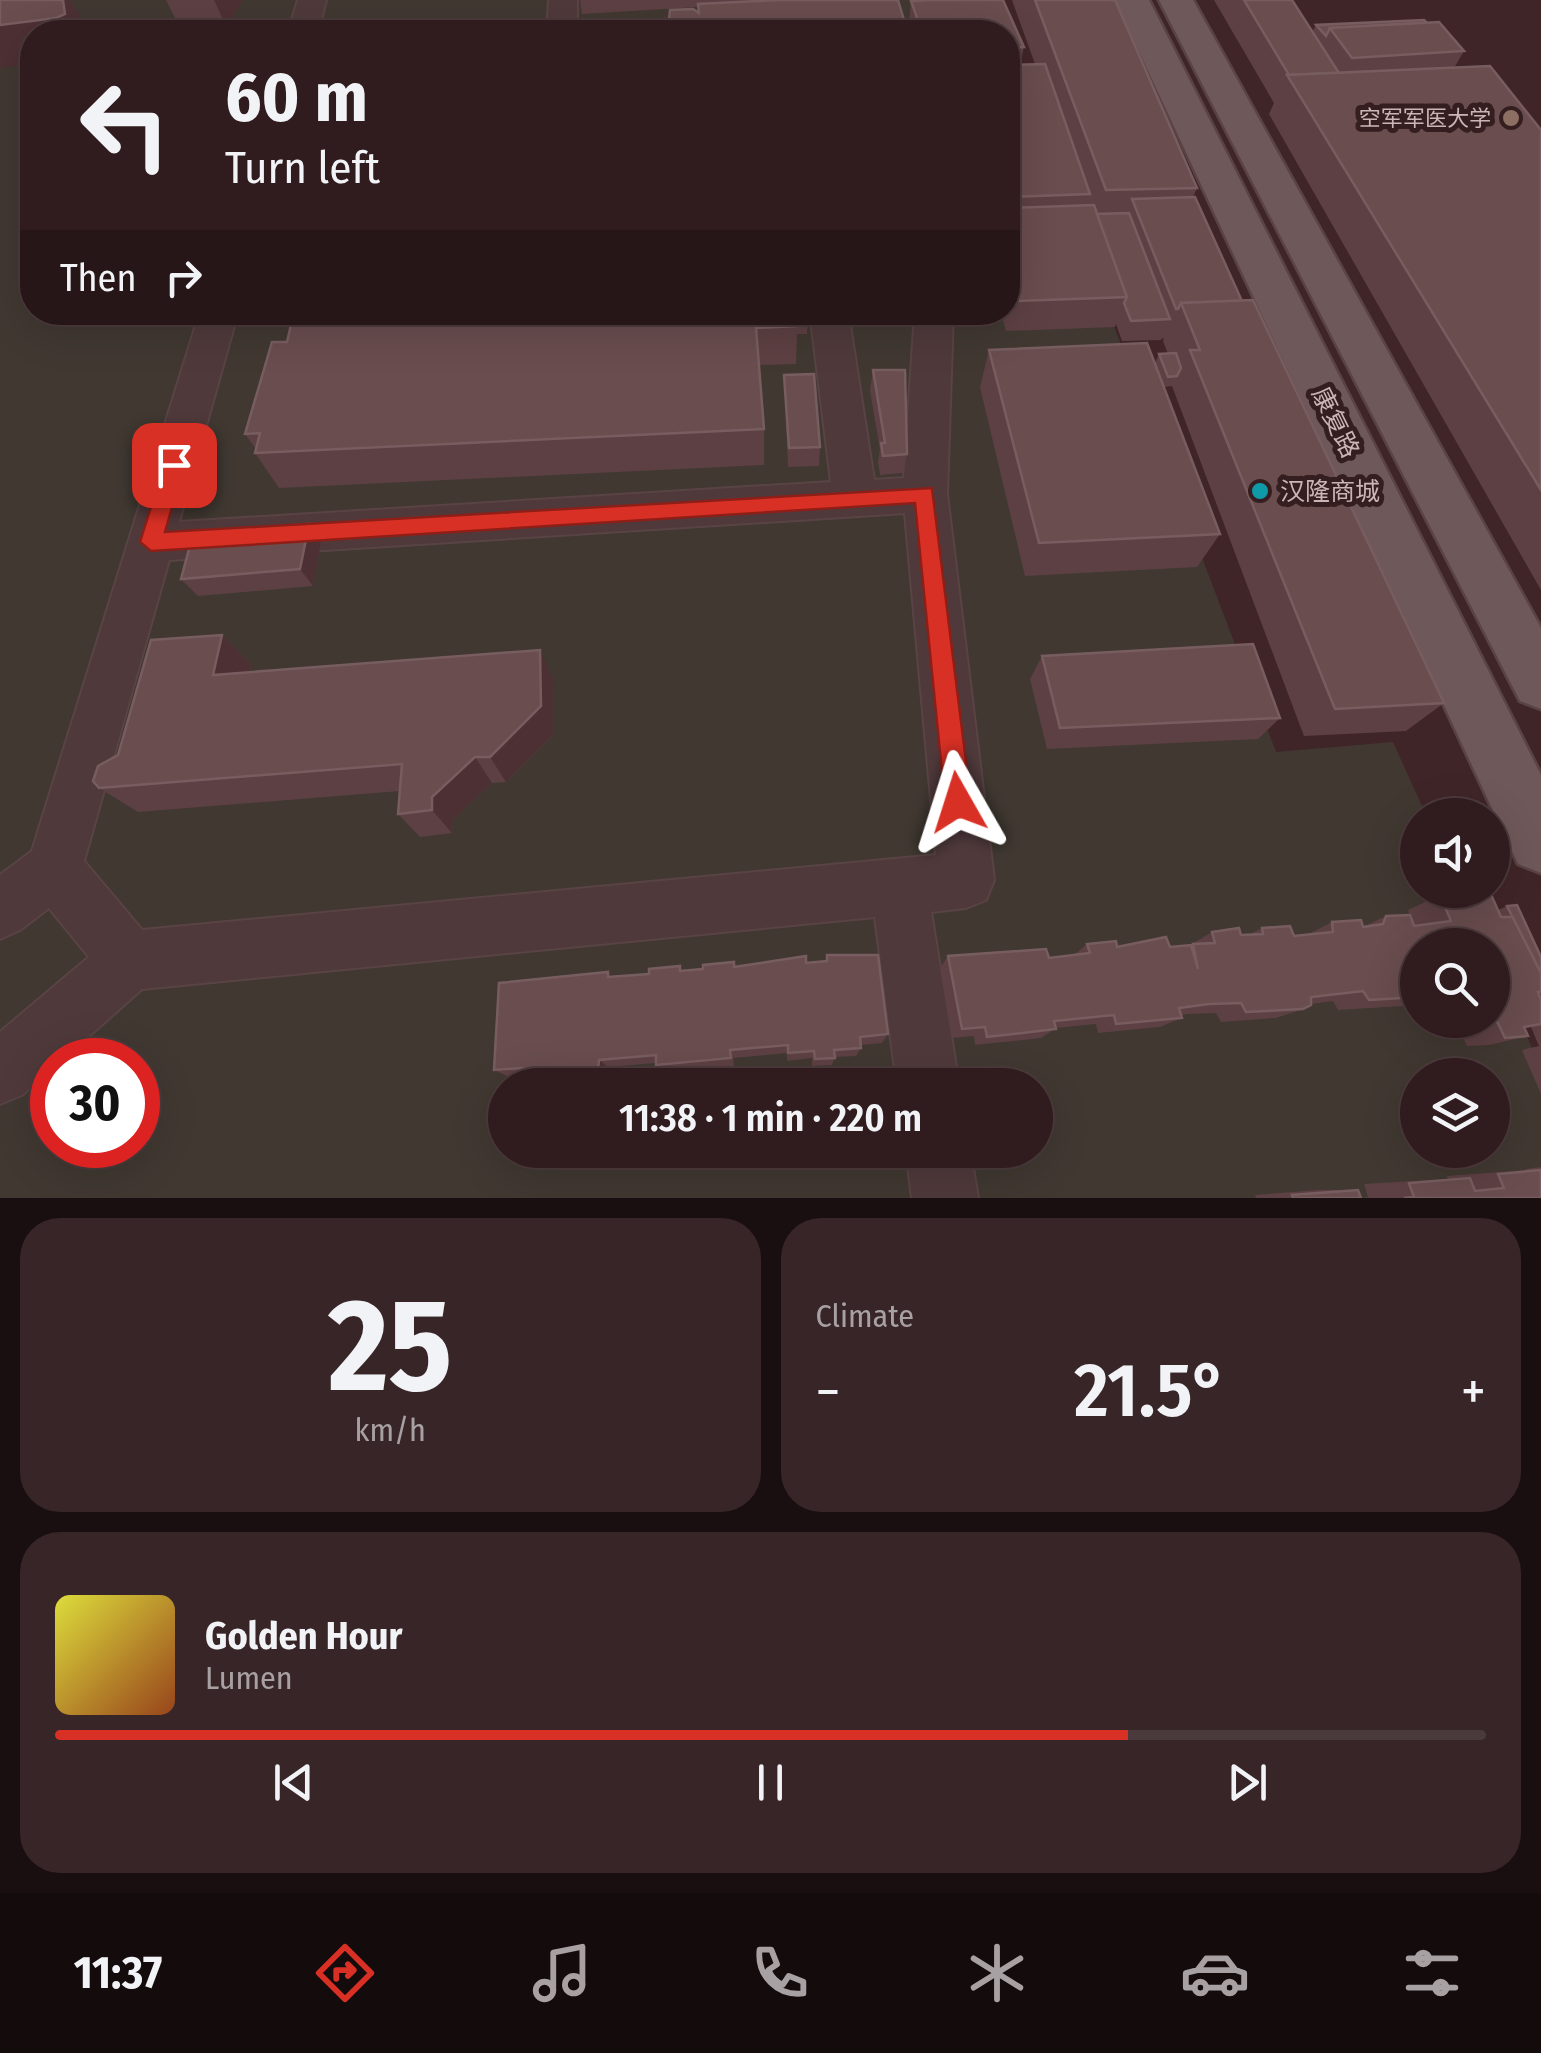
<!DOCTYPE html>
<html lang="en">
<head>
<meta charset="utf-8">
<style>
  body { margin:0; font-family:"Fira Sans Condensed","Noto Sans SC",sans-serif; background:#382527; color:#f1f3f6; height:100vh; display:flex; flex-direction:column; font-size:38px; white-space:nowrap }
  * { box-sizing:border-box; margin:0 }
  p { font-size:32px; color:#a8a1a4 }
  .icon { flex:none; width:55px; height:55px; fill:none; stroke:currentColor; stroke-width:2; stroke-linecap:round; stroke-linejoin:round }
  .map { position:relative; height:1198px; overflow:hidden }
  .details { display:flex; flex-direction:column; gap:20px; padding:20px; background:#1a0f10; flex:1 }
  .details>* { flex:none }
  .banner { position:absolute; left:20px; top:20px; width:1000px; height:305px; border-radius:40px; box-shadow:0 10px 40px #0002,0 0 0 2px #4b3a3c; background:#301c1e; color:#f1f3f6; overflow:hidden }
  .tools { position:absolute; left:1400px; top:798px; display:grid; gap:20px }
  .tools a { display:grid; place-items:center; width:110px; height:110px; border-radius:50%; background:#301c1e; box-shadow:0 10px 40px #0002,0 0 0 2px #4b3a3c; font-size:50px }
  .speed { position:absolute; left:30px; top:1038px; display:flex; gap:20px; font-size:50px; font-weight:700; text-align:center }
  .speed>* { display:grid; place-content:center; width:130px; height:130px; border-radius:50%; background:#301c1e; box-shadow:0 10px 40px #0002,0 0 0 2px #4b3a3c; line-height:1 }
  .speed .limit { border:15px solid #d22; background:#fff; color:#111 }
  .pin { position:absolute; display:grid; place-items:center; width:85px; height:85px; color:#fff; margin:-42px; border-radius:20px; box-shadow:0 5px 15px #0006 }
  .me { position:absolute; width:110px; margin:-55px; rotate:354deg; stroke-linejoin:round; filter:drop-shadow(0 0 8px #0008) }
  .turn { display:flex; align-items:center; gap:35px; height:210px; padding:0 40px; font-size:45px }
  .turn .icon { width:130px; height:130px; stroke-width:2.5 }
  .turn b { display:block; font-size:70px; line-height:85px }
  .then { display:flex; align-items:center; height:95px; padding:0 40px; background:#0003; gap:20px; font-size:38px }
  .big { font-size:75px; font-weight:600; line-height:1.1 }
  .details .card { flex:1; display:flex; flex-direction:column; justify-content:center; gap:15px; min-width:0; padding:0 35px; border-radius:40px; background:#382527 }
  .details .dial { align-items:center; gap:0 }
  .dial b { font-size:130px; line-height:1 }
  .song { display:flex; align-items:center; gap:30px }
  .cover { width:120px; height:120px; border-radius:15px; background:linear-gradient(135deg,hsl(60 70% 55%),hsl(20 70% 35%)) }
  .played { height:10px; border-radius:5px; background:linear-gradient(90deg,#d93025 75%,#4b3a3c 75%) }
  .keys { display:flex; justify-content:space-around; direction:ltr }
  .heat { display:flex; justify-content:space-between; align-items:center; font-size:55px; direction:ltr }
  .details .tiles { flex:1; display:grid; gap:20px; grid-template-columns:1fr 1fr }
  .card:last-child { grid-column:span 2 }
  .trip { position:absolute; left:488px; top:1068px; width:565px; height:100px; border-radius:50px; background:#301c1e; box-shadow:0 10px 40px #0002,0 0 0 2px #4b3a3c; font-weight:600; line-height:100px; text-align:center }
  .menu { display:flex; height:160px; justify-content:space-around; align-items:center; background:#130b0c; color:#a8a1a4 }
  .menu .icon { width:70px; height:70px }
  .menu .selected { color:#d93025 }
  .menu b { font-size:45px; color:#f1f3f6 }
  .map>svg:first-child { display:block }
  .medical { fill:#403831; fill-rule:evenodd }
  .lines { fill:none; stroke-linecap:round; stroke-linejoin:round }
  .minor-casing { stroke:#594344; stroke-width:4 }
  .major-casing { stroke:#594344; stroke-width:5 }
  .minor { fill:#4f393b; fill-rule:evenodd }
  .major { fill:#6f585a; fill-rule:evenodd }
  .wall { fill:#5d4043 }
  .shaded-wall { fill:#4d3033 }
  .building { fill:#694d4f; stroke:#785d60; stroke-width:2.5 }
  .route { fill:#d93025; stroke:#8d1f18; stroke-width:2.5 }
  .education-dot { fill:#8d6e63; stroke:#351e20; stroke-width:4 }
  .culture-dot { fill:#0f9aa8; stroke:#351e20; stroke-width:4 }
  .labels { text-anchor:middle; stroke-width:10; stroke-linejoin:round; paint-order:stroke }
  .far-poi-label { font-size:22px; fill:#cab6b7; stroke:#351e20; text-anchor:end }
  .street-label { font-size:25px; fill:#cab6b7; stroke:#351e20 }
  .poi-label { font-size:25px; fill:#cab6b7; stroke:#351e20; text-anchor:start }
</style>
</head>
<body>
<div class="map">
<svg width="1541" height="1198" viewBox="0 0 1541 1198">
  <rect width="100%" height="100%" fill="#402528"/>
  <!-- medical -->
  <path class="medical" d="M0,0H989L1002,32H32V312H1008V48L1276,752L1393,742L1426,815H1418V890H1460L1485,945H1418V1020H1492L1493,961L1541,1068V1198H0ZM52,1060H138V1145H52ZM1418,1075H1492V1150H1418ZM505,1085H1035V1150H505Z"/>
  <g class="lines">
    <defs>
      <g id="minor">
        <path d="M298,0H326L318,32H288Z"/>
        <path d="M549,0H577V32H547Z"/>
        <path d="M733,16L744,19L748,25L744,31L592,32L607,23Z"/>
        <path d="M200,312H238L179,522L831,482L810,312H848L874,480L904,478L915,312H953L947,494L994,880L986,900L966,908L931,912L959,1085H897L875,917L142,989L62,1060H52V1068L22,1095L0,1104V1032L89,957L49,908L20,930L0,939V875L32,851ZM905,513L936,855L142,930L84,861L169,560Z"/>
        <path d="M906,1150H970L978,1198H912Z"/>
      </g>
      <g id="major">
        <path d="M1115,0H1149L1541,775V873L1518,864Z"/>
        <path d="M1159,0H1193L1541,628V709L1520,701Z"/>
      </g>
    </defs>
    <!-- minor casing -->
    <use href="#minor" class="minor-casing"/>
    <!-- major casing -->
    <use href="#major" class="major-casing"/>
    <!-- minor -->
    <use href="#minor" class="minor"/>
    <!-- major -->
    <use href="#major" class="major"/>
  </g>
  <!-- wall -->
  <g class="wall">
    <path d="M166,0H241V2L227,28L185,30L183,26H179Z"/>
    <path d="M580,0H898L906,27V32H668L670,10L698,12V7L582,14Z"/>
    <path d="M929,0H1003L1024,47L1020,65L1035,64L1012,0H1115L1197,188L1193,197H1195L1242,301L1253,300L1444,703L1406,731L1304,736L1172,386L1164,387L1220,534L1197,567L1025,576L980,387L989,350L1147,343L1155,363L1159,354H1168L1163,341L1164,339L1162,338L1161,340L1122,341L1116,324L1115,327L1006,331L1001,312H1008V32H908L911,1Z"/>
    <path d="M1214,0H1292L1312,32L1316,25L1464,51L1454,68L1541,130V590L1269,114L1274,103Z"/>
    <path d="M314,312H808L807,334H797L796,364L759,365L764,429V465L279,488L255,453L256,449L245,434L287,342Z"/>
    <path d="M873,370L907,454L903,473L880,475L878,462L880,450L870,390Z"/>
    <path d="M784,375L820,447L819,466L788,467Z"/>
    <path d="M309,524L321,542L313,586L198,596L181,579Z"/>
    <path d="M222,635L251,665L250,672L553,679L554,734L506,782L492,783L451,821L452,833L420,837L398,814L400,791L138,812L99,788L118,755Z"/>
    <path d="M1042,656L1280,718L1258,739L1047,749L1030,679Z"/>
    <path d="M1440,895L1498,910L1507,906L1541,957V1094L1522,1050L1539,1046L1531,1027L1524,1028L1528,1036L1489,1045L1467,1046L1455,1020H1492V945H1418V1002L1403,1006L1338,1010L1333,1001L1311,1004L1303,1009L1276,1018L1221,1022L1216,1013L1187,1014L1181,1015L1182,1018L1160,1027L1098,1033L1096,1024L1056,1028L1041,1038L975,1045L974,1036L952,1038L940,968L948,956L1049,958L1074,955L1087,944L1117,947H1170L1190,945L1212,932L1249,935L1262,928L1294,936L1307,935L1332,922L1363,927L1386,916L1414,926L1408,910Z"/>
    <path d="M827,955L888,1034L882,1043L861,1045V1048L856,1056L835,1057L832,1065L812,1066V1058L787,1061V1053L733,1058L734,1066L662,1072L656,1063L608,1067L607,1077L583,1079V1085H553L550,1084L535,1085L522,1079V1076L509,1077L494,1070L612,977L649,974L680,966L682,971L826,961Z"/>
    <path d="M1541,1167V1198H1256L1255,1195L1317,1190H1358L1361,1198L1368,1197L1364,1184L1448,1179L1447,1176L1527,1170L1526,1169Z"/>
  </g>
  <!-- shaded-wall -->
  <g class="shaded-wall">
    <path d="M0,0H70L85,25L86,32H32V64L0,68Z"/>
    <path d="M214,0H241V2L227,28Z"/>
    <path d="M309,524L321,542L313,586L300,569Z"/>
    <path d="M222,635L251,665L243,704L213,675Z"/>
    <path d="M540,650L553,679L554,734L506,782L490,757Z"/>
    <path d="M475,757L492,783L451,821L452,833L432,810V797Z"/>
    <path d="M599,1060L608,1067L607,1077L598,1070Z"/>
    <path d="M573,1073L583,1079V1085H579L572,1081Z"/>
  </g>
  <!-- building -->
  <g class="building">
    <path d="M0,0H63L65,14L56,18L0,25Z"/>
    <path d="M779,0H898L906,27L882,28L884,32H701V28L668,30L670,10L693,9L699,13L698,4Z"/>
    <path d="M929,0H1003L1024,47L1008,48V32H922L911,1Z"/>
    <path d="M1035,0H1115L1197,188L1106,190Z"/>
    <path d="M1244,0H1292L1339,73L1289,75Z"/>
    <path d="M1424,20L1427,23L1330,28L1326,36L1316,25Z"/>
    <path d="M1439,22L1464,51L1352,58L1330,28Z"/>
    <path d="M1045,64L1090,194L1008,197V65Z"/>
    <path d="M1490,66L1541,130V490L1287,75Z"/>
    <path d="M1195,197L1242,301L1181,303L1178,309H1176L1132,199Z"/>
    <path d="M1094,205L1127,297L1014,301L1008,281V208Z"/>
    <path d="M1129,213L1170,319L1131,321L1124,303L1127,297L1097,214Z"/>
    <path d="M1253,300L1444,703L1335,709L1190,350H1200L1181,303Z"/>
    <path d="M316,312H796L797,326L756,328L764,429L255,453L260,433L245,434L272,342H287L293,316Z"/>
    <path d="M1147,343L1220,534L1039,543L989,350Z"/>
    <path d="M1176,353L1181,368L1177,376L1168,377L1159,354Z"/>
    <path d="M873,370H905L907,454L883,456L881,443H885Z"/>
    <path d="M814,374L820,447L789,448L784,375Z"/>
    <path d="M309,524L300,569L181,579L193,534Z"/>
    <path d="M222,635L213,675L540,650L541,706L490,757H475L432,797V810L398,814L402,764L99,788L93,781L98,766L118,755L151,640Z"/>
    <path d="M1253,644L1280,718L1060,728L1042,656Z"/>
    <path d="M1489,890L1501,917H1513L1541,973V992H1538L1541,1000V1024L1524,1027L1528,1036L1505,1038L1492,1011V945H1418V997L1369,1000L1363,991L1311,997V1005L1303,1009L1246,1012L1241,1003L1209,1004L1179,1008L1182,1018L1116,1024L1114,1015L1054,1021L1056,1029L987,1037L985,1027L962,1029L948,956L1046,949L1049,958L1090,953L1087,944L1116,941L1117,947L1166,937L1170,947L1191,945L1198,969L1193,944L1215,943L1212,932L1239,928L1241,935L1263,934L1262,928L1290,926L1294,936L1333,932L1332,922L1361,920L1363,927L1383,924L1386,916L1410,915L1414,926L1451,921L1440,895Z"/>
    <path d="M1517,905L1541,957V973L1507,906Z"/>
    <path d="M827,955H878L888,1034L860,1037L861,1048L834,1050L835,1058L815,1059L814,1051L788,1053V1045L730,1050L731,1058L656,1065V1055L599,1060L598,1070L573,1073L572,1081L550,1083V1076L522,1079V1068L494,1070L499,983L608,972V977L649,974V969L680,966V971L703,969V965L734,962V967L806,956V963L827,961Z"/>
    <path d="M1541,1170V1198H1404L1414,1197L1409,1183L1470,1178L1475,1191L1504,1188L1498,1174Z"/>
    <path d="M1358,1190L1361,1198H1293L1292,1195Z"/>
  </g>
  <!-- route -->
  <path class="route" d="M174,457L184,465L165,532L932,488L971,802L967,811L958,815L949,811L945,802L915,503L151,551L140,542L164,465Z"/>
  <!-- markers -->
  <circle class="education-dot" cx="1511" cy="118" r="10"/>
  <circle class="culture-dot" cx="1260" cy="491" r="10"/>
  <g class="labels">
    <!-- far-poi labels -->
    <g class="far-poi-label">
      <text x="1491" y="126">空军军医大学</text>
    </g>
    <!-- street labels -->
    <g class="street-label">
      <text transform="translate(1336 422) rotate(64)" y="9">康复路</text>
    </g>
    <!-- poi labels -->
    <g class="poi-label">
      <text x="1280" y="500">汉隆商城</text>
    </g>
  </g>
</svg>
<div class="tools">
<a><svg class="icon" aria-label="sound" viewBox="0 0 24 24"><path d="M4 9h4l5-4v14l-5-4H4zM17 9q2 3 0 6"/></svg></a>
<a><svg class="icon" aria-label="search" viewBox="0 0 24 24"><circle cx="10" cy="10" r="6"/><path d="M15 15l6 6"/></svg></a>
<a><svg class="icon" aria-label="layers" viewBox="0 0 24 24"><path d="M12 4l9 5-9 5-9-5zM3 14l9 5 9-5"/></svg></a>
</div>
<div class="speed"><div class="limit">30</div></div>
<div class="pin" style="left:174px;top:465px;background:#d93025"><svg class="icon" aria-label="arrive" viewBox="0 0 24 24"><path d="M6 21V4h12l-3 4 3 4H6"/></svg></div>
<svg class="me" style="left:958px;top:802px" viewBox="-20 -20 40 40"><path d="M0-17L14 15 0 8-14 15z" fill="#d93025" stroke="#fff" stroke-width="4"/></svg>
<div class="trip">11:38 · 1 min · 220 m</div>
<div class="banner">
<div class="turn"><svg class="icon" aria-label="left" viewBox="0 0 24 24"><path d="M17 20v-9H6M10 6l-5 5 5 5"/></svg><div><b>60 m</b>Turn left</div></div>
<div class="then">Then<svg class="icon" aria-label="right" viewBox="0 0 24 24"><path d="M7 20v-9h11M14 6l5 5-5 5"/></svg></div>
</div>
</div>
<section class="details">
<div class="tiles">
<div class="card dial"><b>25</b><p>km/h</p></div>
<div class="card"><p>Climate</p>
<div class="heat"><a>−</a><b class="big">21.5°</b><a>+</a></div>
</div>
<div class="card">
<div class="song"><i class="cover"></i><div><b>Golden Hour</b><p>Lumen</p></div></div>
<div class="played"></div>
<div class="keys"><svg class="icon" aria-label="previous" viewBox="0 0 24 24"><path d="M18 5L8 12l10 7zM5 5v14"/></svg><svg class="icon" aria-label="pause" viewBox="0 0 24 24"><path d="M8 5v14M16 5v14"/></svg><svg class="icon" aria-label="next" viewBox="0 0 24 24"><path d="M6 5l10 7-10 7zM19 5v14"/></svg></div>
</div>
</div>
</section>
<nav class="menu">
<b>11:37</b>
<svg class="icon selected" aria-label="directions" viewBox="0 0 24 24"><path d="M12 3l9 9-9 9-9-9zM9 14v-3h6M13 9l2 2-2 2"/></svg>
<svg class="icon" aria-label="music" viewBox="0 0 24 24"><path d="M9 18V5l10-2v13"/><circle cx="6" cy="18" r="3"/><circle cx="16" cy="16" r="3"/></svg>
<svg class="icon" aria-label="phone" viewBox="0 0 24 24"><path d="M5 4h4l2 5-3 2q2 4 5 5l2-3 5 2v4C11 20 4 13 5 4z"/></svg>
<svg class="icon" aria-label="climate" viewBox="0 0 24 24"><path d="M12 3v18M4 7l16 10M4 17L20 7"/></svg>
<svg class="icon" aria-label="car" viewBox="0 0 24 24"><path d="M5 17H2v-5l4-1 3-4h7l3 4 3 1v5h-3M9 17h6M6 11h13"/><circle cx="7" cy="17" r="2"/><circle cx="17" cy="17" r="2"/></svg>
<svg class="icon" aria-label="filters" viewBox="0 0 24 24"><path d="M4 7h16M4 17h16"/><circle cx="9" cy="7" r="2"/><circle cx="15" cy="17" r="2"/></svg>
</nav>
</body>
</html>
